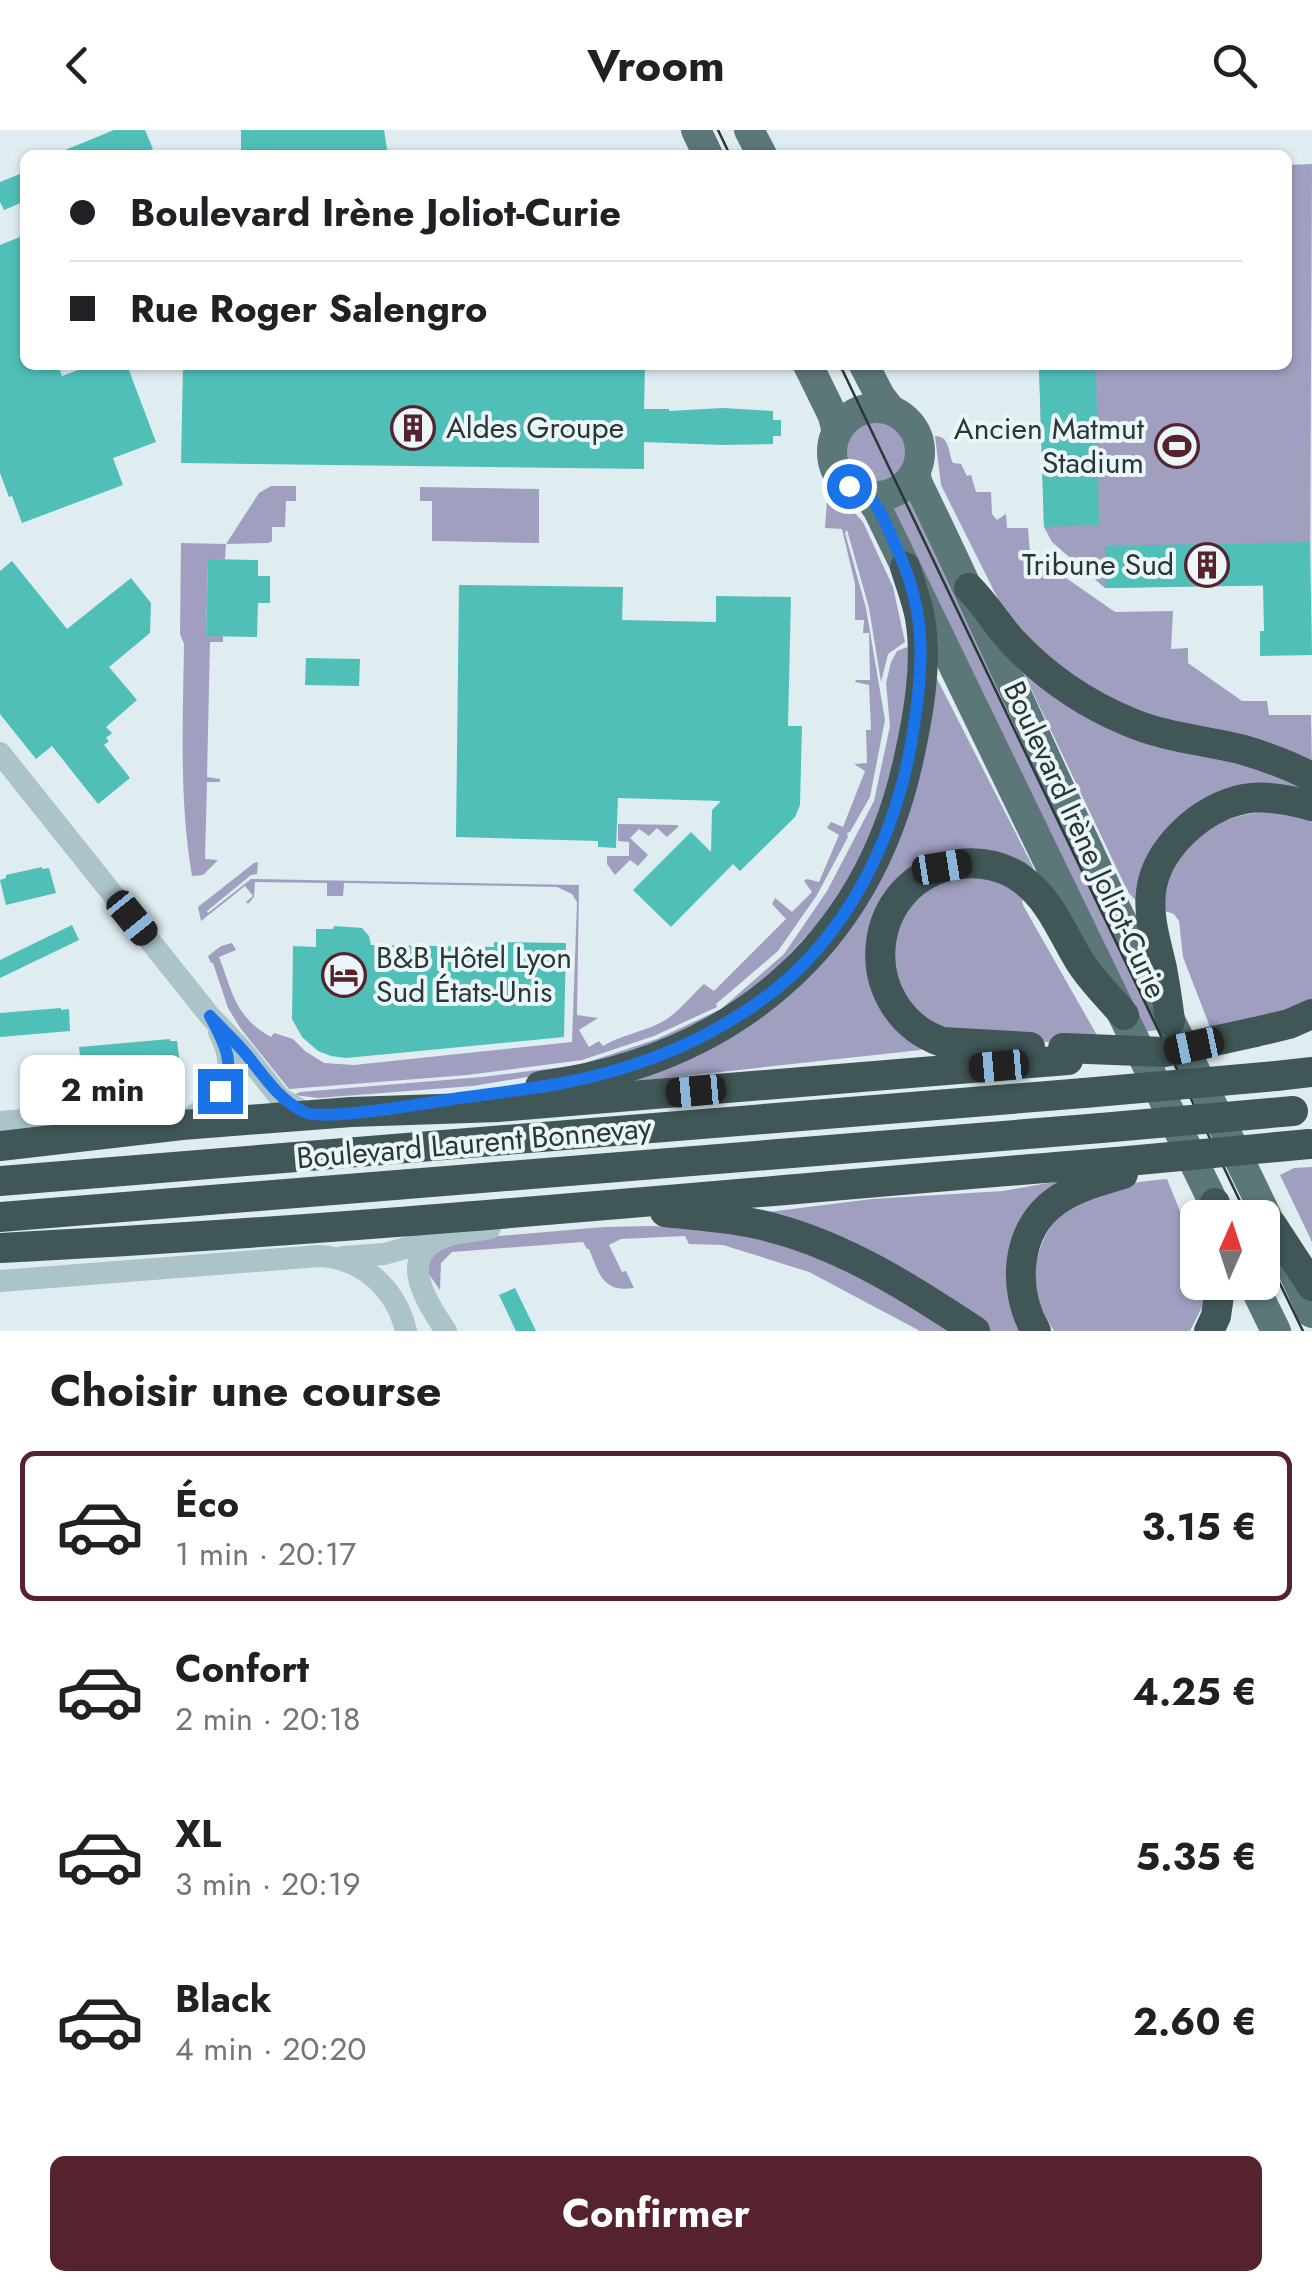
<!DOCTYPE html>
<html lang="fr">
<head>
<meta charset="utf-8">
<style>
  :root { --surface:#fff; --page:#f2f2f2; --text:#202124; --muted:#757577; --line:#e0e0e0; --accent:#56222e }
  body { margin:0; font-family:Jost,sans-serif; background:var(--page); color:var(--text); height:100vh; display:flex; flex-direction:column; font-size:38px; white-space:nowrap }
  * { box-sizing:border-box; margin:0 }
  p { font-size:32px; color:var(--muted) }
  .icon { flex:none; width:55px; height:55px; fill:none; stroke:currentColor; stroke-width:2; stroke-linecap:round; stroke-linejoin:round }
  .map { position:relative; height:1201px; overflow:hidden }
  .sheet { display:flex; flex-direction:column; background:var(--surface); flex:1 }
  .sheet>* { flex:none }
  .guide { position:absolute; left:20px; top:20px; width:1272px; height:220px; border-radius:15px; box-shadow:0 2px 8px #0004; display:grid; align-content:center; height:220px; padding:0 50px; background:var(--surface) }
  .needle { width:65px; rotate:3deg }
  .buttons { position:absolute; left:1180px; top:1070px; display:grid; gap:20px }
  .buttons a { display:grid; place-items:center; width:100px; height:100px; border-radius:15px; background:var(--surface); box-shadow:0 2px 8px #0004; font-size:50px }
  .end { position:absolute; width:45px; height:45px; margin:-22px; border:12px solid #1a73e8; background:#fff; box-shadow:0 0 0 5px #fff }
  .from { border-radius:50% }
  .bubble { position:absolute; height:70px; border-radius:15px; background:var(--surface); box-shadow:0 2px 8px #0004; font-size:32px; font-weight:700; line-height:70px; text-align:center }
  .car { position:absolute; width:30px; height:60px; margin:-30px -15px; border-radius:12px; box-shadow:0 0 8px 2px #0007; background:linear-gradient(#222 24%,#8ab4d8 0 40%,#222 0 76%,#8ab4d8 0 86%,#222 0) }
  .guide b { display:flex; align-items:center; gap:35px; height:95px; font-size:38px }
  .guide b+b { border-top:2px solid var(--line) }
  .guide i { width:25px; height:25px; background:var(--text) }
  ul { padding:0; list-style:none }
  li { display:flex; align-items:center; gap:30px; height:150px; margin:0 20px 15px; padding:0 30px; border:5px solid transparent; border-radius:15px }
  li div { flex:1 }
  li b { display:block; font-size:38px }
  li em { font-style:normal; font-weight:700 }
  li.active { border-color:var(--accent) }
  li>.icon { width:90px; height:90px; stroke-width:1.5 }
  h2 { padding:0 50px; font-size:45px; line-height:120px }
  .action { display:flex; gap:20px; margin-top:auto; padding:20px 50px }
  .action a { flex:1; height:115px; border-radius:15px; background:var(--accent); color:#fff; font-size:40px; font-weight:700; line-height:115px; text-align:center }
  header { display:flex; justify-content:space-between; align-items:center; height:130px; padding:0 50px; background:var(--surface); font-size:45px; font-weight:700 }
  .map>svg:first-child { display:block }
  .green { fill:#a09fc0 }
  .building { fill:#4fbfb8 }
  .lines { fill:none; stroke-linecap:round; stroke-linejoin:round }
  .minor { stroke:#abc4c9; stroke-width:22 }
  .major { stroke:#5c7778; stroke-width:30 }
  .highway { stroke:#415757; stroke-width:30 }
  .tram { stroke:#2a3737; stroke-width:2.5 }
  .highway-bridge { stroke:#415757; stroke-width:30 }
  .route { stroke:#1a73e8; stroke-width:12 }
  .labels { text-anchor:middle; stroke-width:8; stroke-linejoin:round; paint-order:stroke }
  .poi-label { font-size:30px; fill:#2a3737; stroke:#ebf6f9; text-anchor:start }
  .street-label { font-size:30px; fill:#2a3737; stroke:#ebf6f9 }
</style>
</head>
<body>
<header><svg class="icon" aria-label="back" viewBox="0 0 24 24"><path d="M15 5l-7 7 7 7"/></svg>Vroom<svg class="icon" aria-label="search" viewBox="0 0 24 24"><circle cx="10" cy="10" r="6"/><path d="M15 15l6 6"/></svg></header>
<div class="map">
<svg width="1312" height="1201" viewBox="0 0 1312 1201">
  <rect width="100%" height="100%" fill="#dfedf1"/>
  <!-- green -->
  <g class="green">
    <path d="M1312,34l-2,421 -205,3 -53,-46 -8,-15 -5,-162h249v-200z"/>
    <circle cx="876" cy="321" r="32"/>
    <path d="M935,306c15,0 13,16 18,27l8,1 6,12 4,-1 5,17h15l1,22 5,6 9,-6 1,14h21l2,25 85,59 58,-1 -2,38 17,-1v15l54,38h25l2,14h42l1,51 -183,-54 -110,-71 -78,-156z"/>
    <path d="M271,356h25v15h-10l-1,26h-13v14l-3,2 -43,1 -1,15 -17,1 -2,75 17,1v6h-13l-3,135 13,2v3h-13l-2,77 13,1 -15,15 -11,1c-13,-77 -9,-154 -8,-232l-4,-10 1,-91 45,1 33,-51z"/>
    <path d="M420,357l119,2v54l-107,-2v-40h-12z"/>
    <path d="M910,363l256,536 -24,3 -255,-529 9,-2z"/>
    <path d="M827,370l22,7 14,15 30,65 12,55 -17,12 -7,28 -12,-74 -22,-78 -2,3 21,75 19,112 -15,77 -20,35 -3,1 1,4 -31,58 -39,56 -62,53 1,3 -63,29 -72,24 -115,15 -178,14 -48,-60 -13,-21 -15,-45h-2l-3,-7 13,-10 11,-3 4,7 -17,7c14,36 16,60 52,80l3,-4 19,6 12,12 19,12 30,2 218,-23 5,-140 -5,-8 -15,-7 -213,-4 -1,13h-16v-13l-72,-1 -1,15 -6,7 -2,-2 7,-6 -8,-10 -44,35 -3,-14 56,-44 4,-1 -1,12 -6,1 -44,36 1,2 43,-34 328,6 -2,130 21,3 -19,12 10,17 10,-6 4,5c18,-11 40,-14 59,-24 16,-9 29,-26 42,-38l10,7 72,-72 -14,-15 3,-6 17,14 20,-20 -8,-11 3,-2 12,3 20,-47 -12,-7 4,-6 12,5 22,-56 -11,-7 13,-1 -1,-33h5l-2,-45 -14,-3 1,-2h14l-1,-47h-6l1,-13h-9v-36l-13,-55 -17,-1z"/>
    <path d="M910,516l4,12 -28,142 -42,96 -90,96 -81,47 -104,31 -96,16 -155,12 -24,-3 6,-3 182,-15 97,-12 78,-26 64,-30 63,-55 43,-63 47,-90 16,-75 -4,-43 5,-21 6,-11z"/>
    <path d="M1014,523l45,39 210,72 43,32 -76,-6 -99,112 -9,-10z"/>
    <path d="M930,535l103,202 -2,7 -38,-21 -120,69 48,128 -302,33 214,-143z"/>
    <path d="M1267,682l19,2 26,7v183l-102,23 -27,-70 -4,-36 -5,-7 -12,-4c3,-13 4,-28 9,-39 17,-40 56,-57 96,-59z"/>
    <path d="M618,694l59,1 2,1 -12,11 -10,-9 -8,8 -10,-7 -9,9 18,17 -10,11 -8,-6 -15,15 -8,-11v-8h22v-14l-11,-1z"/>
    <path d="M988,746l37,19 -3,7 2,5 74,130 -48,5 -46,-2 -55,-8 -37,-25 -11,-15 -9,-34 5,-31 21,-32 34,-18z"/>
    <path d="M1312,1037v75l-32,-67 14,-7z"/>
    <path d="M1167,1049l19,47 4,25 7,19 1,12 5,1 4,14 -17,34h-136c-8,-13 -16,-27 -18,-43 -5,-34 15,-76 48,-90 26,-12 55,-17 83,-19z"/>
    <path d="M1059,1051v3l-17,14 -18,133h-36l-228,-118 112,-14 131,-8z"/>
    <path d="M653,1096l32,1 60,7 90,29 117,68h-32l-111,-59 -86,-27 -34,-1 -4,-8 -64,3 -12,6 13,27 4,-1 8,17c-32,5 -35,-15 -45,-39h-2l-4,-7 -131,10 -11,11 -1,27 -12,-17 2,-13 5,-7 28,-14 141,-12z"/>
  </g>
  <!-- building -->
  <g class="building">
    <path d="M114,0h31l8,19 -14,6h-86z"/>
    <path d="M241,0h143l4,25h-147z"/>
    <path d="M20,44l5,14v13l-21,9 -4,-8v-20z"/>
    <path d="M25,105v130h33l4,11 30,-11h35l29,77 -43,16 10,27 -101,38 -10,-27 -3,1 -9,-24v-228z"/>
    <path d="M183,235h462l-1,44h25v2l54,-3 50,3v9h8v16h-8v8l-51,1 -78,-3v27l-463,-6z"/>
    <path d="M1039,235h57l3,160 -55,2z"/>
    <path d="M1310,412l2,113 -52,1v-25h4l-1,-46 -158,3v-42z"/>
    <path d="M208,429l50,1v16h12v27h-12l-1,34 -51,-1z"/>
    <path d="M12,431l55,68 64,-51 20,25 -1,30 -41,34 28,33 -31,27 6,6 -6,5 3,3 -5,4 26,33 -32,26 -46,-58 -16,13 -36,-45v-143z"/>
    <path d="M459,455l164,2 -1,33 94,2v-26l75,1 -3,129h14l-2,79 -5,12 -55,54 -7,-7 -62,63 -38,-37 58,-58 20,20 1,-42 9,-9 -103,-3 -2,50 -18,-1v-6l-142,-4z"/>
    <path d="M306,528l54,1 -1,27 -54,-1z"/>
    <path d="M42,737v2l7,-1 7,25 -50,12 -6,-25 6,-2v-3z"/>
    <path d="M72,795l7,15 -79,38v-18z"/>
    <path d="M334,796l28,2 7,8 2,9 123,2v-5l72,1 -2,94 -218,21 -15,-2 -13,-5 -16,-14 -10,-18 1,-73 23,1v-18h17z"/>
    <path d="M61,878v2l8,-1 1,22 -70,6v-24z"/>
    <path d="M170,909v2h7l3,23 -98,8 -3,-25z"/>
    <path d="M515,1158l21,43h-20l-17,-36z"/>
  </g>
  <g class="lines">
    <!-- minor -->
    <g class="minor">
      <path d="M0,623l210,263 33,35 37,47 29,17"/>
      <path d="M0,992l68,-6 64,5"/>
      <path d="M179,995h3c35,-28 62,-46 37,-93"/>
      <path d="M343,1127l41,-3 50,-14"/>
      <path d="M0,1151l319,-25c43,2 77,32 87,75"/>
      <path d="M446,1201c-22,-33 -52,-79 4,-96 13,-4 27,-4 40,-7"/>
    </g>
    <!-- major -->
    <g class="major">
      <path d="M696,0l12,25"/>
      <path d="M749,0l13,25"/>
      <path d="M808,235l25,51 4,16"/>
      <path d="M864,235l16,31 11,14"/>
      <circle cx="876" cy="322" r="44"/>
      <path d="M915,343l3,11c70,143 133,290 202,433 63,133 132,262 192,396"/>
      <path d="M867,364l11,16 343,708"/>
      <path d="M1252,1152l24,49"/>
    </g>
    <!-- highway -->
    <g class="highway">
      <path d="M969,458c18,18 28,37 44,54 32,34 71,61 114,79 36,16 75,19 113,28 25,7 49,16 72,28"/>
      <path d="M1170,891c-2,-18 -5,-36 -8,-53 -6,-26 -14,-50 -11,-76 5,-44 51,-85 93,-93 22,-4 47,1 68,7"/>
      <path d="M1255,902l34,-8 23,-10"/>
      <path d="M1030,917l-88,-5c-90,-33 -79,-163 16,-178 23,-3 47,2 65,16 28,21 39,53 57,82 12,19 29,35 44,53"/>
      <path d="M1276,946l36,-4"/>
      <path d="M540,956c189,-25 326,-137 368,-324 10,-45 20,-98 12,-144 -3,-17 -10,-35 -15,-51"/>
      <path d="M0,1016l182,-21 169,-13 147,-5 570,-47"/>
      <path d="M0,1051l1084,-88"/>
      <path d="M1215,1073l1,15"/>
      <path d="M665,1082c36,4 73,6 108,16 73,19 140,62 202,103"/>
      <path d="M0,1087l1101,-89"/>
      <path d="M1272,1095l40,61"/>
      <path d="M0,1118c373,-19 745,-56 1117,-86"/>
      <path d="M1036,1201c-24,-41 -21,-101 20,-130 19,-14 45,-20 67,-27"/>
      <path d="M1209,1201l7,-15 5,-34"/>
    </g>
    <!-- tram -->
    <g class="tram">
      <path d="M718,0l12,25"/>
      <path d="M840,235l408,853"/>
      <path d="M1262,1117l41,84"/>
    </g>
    <!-- highway-bridge -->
    <g class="highway-bridge">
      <path d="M1063,918l101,4 91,-20"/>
      <path d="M1084,963l192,-17"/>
      <path d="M1101,998l192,-17"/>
      <path d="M1117,1032l192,-18"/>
    </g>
  </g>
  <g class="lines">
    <!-- route -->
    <path class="route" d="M220,961c18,-27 3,-50 -10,-75 12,13 25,25 36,38 18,22 32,45 58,58 20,10 122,-9 149,-13 35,-5 70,-9 105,-15 70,-13 137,-38 195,-78 94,-63 145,-171 161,-280 10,-66 12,-115 -17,-177 -8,-16 -15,-41 -29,-53 -5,-4 -13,-6 -19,-10"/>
  </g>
  <!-- icons -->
  <defs>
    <g id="building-ring" transform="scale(2.25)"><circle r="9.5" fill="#ebf6f9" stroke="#56222e" stroke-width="1.5"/><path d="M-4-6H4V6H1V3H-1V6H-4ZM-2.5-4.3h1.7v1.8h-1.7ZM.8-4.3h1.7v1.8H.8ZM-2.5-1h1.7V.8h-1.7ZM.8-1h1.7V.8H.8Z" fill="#56222e"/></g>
    <g id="stadium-ring" transform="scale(2.25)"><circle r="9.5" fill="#ebf6f9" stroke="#56222e" stroke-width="1.5"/><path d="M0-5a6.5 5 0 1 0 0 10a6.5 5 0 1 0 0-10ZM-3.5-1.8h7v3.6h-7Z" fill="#56222e"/></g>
    <g id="hotel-ring" transform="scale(2.25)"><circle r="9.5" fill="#ebf6f9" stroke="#56222e" stroke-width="1.5"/><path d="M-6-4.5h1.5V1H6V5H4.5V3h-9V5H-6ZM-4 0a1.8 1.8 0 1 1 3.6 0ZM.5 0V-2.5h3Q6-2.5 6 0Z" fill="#56222e"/></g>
  </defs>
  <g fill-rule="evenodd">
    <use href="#building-ring" x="413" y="298"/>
    <use href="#stadium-ring" x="1177" y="316"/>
    <use href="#building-ring" x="1207" y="435"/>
    <use href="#hotel-ring" x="344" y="845"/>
  </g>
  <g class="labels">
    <!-- poi labels -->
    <g class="poi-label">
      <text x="446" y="308">Aldes Groupe</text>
      <text x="1144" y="309" text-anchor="end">Ancien Matmut<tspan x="1144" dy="34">Stadium</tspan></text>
      <text x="1174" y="445" text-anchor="end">Tribune Sud</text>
      <text x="376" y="838">B&amp;B Hôtel Lyon<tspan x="376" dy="34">Sud États-Unis</tspan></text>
    </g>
    <!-- street labels -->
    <g class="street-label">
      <text transform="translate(1085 710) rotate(65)" y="10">Boulevard Irène Joliot-Curie</text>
      <text transform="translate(474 1013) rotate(-5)" y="10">Boulevard Laurent Bonnevay</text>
    </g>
  </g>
</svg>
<div class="buttons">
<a><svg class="needle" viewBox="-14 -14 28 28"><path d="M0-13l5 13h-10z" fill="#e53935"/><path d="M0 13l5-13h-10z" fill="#757577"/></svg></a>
</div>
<i class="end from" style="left:849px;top:356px"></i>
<i class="end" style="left:220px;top:961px"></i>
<div class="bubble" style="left:20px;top:925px;width:165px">2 min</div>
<i class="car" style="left:942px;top:737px;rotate:81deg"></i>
<i class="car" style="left:132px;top:788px;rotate:141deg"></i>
<i class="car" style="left:1194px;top:916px;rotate:258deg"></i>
<i class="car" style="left:999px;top:936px;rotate:265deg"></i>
<i class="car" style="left:696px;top:961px;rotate:265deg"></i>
<div class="guide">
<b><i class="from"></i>Boulevard Irène Joliot-Curie</b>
<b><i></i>Rue Roger Salengro</b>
</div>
</div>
<section class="sheet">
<h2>Choisir une course</h2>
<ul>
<li class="active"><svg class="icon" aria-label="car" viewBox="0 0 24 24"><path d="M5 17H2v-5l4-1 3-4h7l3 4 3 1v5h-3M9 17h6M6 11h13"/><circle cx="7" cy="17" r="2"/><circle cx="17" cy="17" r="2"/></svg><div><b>Éco</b><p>1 min · 20:17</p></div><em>3.15 €</em></li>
<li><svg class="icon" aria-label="car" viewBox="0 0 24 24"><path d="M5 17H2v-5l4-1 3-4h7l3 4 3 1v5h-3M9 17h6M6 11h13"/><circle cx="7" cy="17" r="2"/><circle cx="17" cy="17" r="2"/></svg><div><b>Confort</b><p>2 min · 20:18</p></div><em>4.25 €</em></li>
<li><svg class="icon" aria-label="car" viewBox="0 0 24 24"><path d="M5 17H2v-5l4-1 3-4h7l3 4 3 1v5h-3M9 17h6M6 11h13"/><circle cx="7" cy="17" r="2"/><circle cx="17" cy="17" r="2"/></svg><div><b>XL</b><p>3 min · 20:19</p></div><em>5.35 €</em></li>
<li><svg class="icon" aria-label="car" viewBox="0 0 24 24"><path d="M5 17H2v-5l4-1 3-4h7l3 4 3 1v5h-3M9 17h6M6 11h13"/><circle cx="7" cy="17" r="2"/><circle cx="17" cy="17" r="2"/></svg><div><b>Black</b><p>4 min · 20:20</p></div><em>2.60 €</em></li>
</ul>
<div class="action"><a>Confirmer</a></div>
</section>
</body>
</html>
